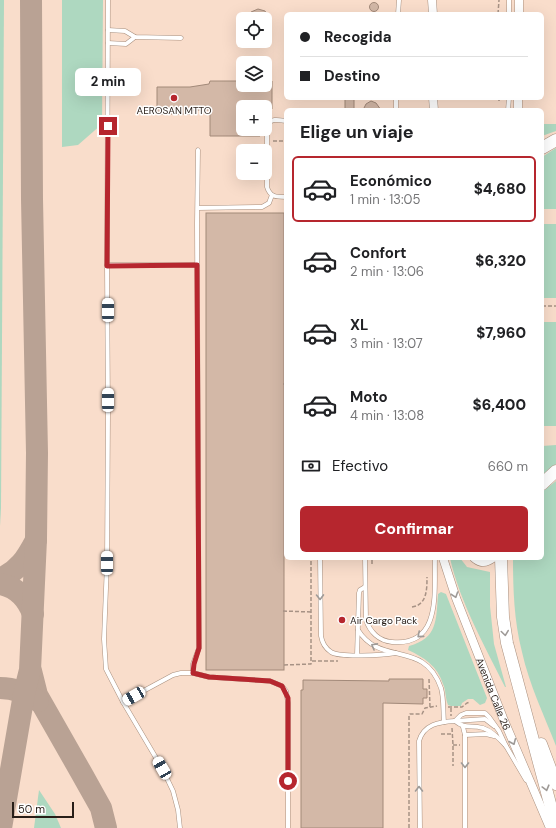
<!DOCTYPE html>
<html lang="es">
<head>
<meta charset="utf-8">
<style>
  :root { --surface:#fff; --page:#f6f6f6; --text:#202124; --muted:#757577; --line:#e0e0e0; --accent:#b6262e }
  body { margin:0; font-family:"DM Sans",sans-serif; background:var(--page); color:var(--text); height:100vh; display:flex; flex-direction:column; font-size:15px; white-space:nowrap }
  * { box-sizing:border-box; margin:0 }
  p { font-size:13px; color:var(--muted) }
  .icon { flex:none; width:22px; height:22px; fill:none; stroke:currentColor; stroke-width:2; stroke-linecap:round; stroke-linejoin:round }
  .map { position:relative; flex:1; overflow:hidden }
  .drawer { position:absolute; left:284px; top:108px; width:260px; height:452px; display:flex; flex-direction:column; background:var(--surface); border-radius:6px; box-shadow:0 4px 16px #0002 }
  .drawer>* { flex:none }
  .hud { position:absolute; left:284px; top:12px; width:260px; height:88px; border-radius:6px; box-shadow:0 4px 16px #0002; display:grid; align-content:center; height:88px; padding:0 16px; background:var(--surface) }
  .controls { position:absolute; left:236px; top:12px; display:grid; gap:8px }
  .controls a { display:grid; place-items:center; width:36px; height:36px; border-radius:6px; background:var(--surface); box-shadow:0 4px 16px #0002; font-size:20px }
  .scale { position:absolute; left:12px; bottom:10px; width:62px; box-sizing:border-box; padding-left:4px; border:2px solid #281e18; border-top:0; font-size:11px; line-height:14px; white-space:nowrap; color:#281e18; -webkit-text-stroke:3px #fff; paint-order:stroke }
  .end { position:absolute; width:18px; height:18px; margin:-9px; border:5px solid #b6262e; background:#fff; box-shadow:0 0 0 2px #fff }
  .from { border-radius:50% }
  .bubble { position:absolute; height:28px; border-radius:6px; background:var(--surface); box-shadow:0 4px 16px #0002; font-size:13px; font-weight:800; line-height:28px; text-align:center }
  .car { position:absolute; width:12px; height:24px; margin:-12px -6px; border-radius:5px; box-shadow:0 0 3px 1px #0007; background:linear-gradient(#fff 24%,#345 0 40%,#fff 0 76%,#345 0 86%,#fff 0) }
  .hud b { display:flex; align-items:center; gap:14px; height:38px; font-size:15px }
  .hud b+b { border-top:1px solid var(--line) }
  .hud i { width:10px; height:10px; background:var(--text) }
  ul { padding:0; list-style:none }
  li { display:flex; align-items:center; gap:12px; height:66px; margin:0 8px 6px; padding:0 8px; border:2px solid transparent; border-radius:6px }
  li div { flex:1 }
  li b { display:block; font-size:15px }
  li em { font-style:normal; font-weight:800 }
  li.on { border-color:var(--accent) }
  li>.icon { width:36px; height:36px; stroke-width:1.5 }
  h2 { padding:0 16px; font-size:18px; line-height:48px }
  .pay { display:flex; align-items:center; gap:10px; height:44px; padding:0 16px; font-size:15px }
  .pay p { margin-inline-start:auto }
  .cta { display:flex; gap:8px; margin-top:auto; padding:8px 16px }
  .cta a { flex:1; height:46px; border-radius:6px; background:var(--accent); color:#fff; font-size:16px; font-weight:800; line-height:46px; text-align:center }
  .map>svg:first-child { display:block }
  .green { fill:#aed8c0 }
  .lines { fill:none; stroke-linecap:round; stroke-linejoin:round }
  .taxiway { stroke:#b9a294; stroke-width:22 }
  .building { fill:#d3b8a7; stroke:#a28979 }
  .service-casing { stroke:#a9907f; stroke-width:5 }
  .minor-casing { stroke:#a9907f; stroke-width:9 }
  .primary-casing { stroke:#a9907f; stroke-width:13 }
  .path { stroke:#a79285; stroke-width:1.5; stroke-dasharray:4 2; stroke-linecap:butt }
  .service { stroke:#fff; stroke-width:4 }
  .minor { stroke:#fff; stroke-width:8 }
  .primary { stroke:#fff; stroke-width:12 }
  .oneway { stroke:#9e9a97 }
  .route { stroke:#b6262e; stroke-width:5 }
  .poi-dot { fill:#b6262e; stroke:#fff; stroke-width:1.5 }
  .labels { text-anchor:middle; stroke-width:3; stroke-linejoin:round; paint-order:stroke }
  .poi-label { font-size:10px; fill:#281e18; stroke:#fff }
  .street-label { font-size:10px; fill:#281e18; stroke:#fff }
</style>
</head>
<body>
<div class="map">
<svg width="556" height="828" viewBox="0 0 556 828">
  <rect width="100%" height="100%" fill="#f9ddcb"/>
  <!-- green -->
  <g class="green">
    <path d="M0,0h4l-3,508 -1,18z"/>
    <path d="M62,0h41l-1,124 -24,21 -16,2z"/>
    <path d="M542,124h14v7l-14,5z"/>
    <path d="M556,148v61h-14v-52z"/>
    <rect x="542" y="224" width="14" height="74"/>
    <rect x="543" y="322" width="13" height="104"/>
    <path d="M556,445v19l-14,12v-30z"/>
    <path d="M556,481v265c-12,-31 -27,-62 -34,-94 -8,-31 -9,-63 -9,-94h29v-66z"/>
    <path d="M450,558h10l7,9 23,5v34l4,38 12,43h-1c-20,-41 -45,-84 -55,-129z"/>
    <path d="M441,592l5,2 41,104 -2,5 -5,2 -7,-6h-5l-6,4 -1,3h-10l-3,-1c-3,-7 -2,-15 -5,-21 -5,-17 -19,-27 -35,-34l1,-4c29,-8 27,-26 29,-52z"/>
    <path d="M39,790l16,24 6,14h-27z"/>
  </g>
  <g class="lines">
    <!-- taxiway -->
    <g class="taxiway">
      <path d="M0,579c19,-9 26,-20 36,-39"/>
      <path d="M0,584c17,3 27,14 33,30"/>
      <path d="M31,671l6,24 45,79 19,34 5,20"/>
      <path d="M0,688c15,0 25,5 38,13"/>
      <path d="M1,828l23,-134 6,-24 6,-131 1,-86 -5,-254 -1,-199"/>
    </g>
  </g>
  <!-- building -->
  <g class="building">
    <circle cx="374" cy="7" r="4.5"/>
    <path d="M258,9l7,2 5,8h-25l6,-7z"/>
    <path d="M210,81h33v4h22v-4h7v28h-7v-2h-22v22h17v7h-50v-26h-20v4h-33v-27h33l19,-3z"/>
    <rect x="345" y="98" width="9" height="11"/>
    <path d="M371,101l5,2 5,7h-18l3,-6z"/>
    <rect x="206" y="213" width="78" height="457"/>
    <path d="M389,679h34v10h4v9h-4v6l-40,-1v125h-82v-138h2v-10l86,1z"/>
  </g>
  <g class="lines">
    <!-- service casing -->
    <g class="service-casing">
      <g id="service">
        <path d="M108,0l-1,265 1,149 -1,149 -3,76 2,30 17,33 39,66 11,23 5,19 2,18"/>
        <path d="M398,14l1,-14"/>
        <path d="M509,14v-14"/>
        <path d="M108,30l17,1 10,6 46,1"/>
        <path d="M108,43l18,1 9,-7"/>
        <path d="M396,110v-12"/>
        <path d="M508,110l1,-12"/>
        <path d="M286,121c-7,-1 -15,-3 -19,4v62c3,10 9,10 19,10"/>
        <path d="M198,208l64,-1 7,-4 3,-8"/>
        <path d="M107,265h90"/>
        <path d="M320,558l1,78c1,6 4,12 10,16 10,6 52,3 65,1"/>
        <path d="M365,558l1,62c4,12 13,21 26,22 50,5 42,-51 43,-84"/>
        <path d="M358,630c23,37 66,9 83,58 3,10 2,23 3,34"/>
        <path d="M357,655l2,-62 1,-3 5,-3"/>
        <path d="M193,673v-9l6,-16 -2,-425 1,-73"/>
        <path d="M123,702l50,-27 8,-2h12l16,4 61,4 12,5 4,5 2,12v125"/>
        <path d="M455,721l6,-6 5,-2h19l4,4 10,14 7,15 20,34"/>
        <path d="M455,721l30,-2 9,7"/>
        <path d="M463,727l2,8v93"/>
        <path d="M465,735l21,-1 8,2"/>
        <path d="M420,828l-1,-87c5,-17 20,-19 36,-20 11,9 16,3 28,7 9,3 16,10 23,18"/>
      </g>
    </g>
    <!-- minor casing -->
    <g class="minor-casing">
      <g id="minor">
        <path d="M432,0l1,14"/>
        <path d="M519,14v-14"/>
        <path d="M433,98l1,12"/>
        <path d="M518,110v-12"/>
        <path id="s1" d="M443,558l13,40 47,120 47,110"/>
        <path d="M474,558c7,6 12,5 19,0"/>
      </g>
    </g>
    <!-- primary casing -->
    <g class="primary-casing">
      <g id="primary">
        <path d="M542,148l14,-8"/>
        <path d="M542,484l14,-13"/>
        <path d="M501,558l2,59 4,26 49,183"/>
        <path d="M541,744l15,40"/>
      </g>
    </g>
    <!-- path -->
    <g class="path">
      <path d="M498,14l1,-14"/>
      <path d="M499,101v-3"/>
      <path d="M273,141h13"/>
      <path d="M284,233h2"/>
      <path d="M542,306h14"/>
      <path d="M284,309h2"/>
      <path d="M283,384h3"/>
      <path d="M284,460h2"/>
      <path d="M284,536h2"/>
      <path d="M372,564v-6"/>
      <path d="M412,607c15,-2 15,-18 15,-30"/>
      <path d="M283,611l28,1"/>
      <path d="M312,661h26"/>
      <path d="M284,665l27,-1v-106"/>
      <path d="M429,679l1,28"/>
      <path d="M448,707h14l5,-4 3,-1"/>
      <path d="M451,708v8"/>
      <path d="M452,728l1,17v21"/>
      <path d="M441,734h10"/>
      <path d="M453,745h7"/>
      <path d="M409,828v-113l1,-1h12l3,-6 12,-2"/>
    </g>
    <!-- service -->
    <use href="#service" class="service"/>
    <!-- minor -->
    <use href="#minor" class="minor"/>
    <!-- primary -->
    <use href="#primary" class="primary"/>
  </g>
  <!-- one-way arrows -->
  <defs><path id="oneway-chevron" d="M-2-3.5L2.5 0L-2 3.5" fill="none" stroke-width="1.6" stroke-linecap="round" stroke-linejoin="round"/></defs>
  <g class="oneway">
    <use href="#oneway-chevron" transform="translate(455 595) rotate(71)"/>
    <use href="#oneway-chevron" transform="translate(320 597) rotate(89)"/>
    <use href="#oneway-chevron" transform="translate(505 633) rotate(82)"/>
    <use href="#oneway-chevron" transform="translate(420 635) rotate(139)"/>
    <use href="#oneway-chevron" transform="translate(374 646) rotate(-151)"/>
    <use href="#oneway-chevron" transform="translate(513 742) rotate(67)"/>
    <use href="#oneway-chevron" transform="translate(465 765) rotate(90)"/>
    <use href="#oneway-chevron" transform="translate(546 788) rotate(75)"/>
    <use href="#oneway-chevron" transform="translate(419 789) rotate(-90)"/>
  </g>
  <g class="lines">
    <!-- route -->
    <path class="route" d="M108,126l-1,140 90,-1 2,383 -5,16 -1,9 16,4 61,4 12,5 6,12v83"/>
  </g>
  <!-- markers -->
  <g class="poi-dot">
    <circle cx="174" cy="98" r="4"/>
    <circle cx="342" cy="620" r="4"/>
  </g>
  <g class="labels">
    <!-- poi labels -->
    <g class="poi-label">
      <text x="174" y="114">AEROSAN MTTO</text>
      <text x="350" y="624" text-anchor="start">Air Cargo Pack</text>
    </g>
    <!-- street labels -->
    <g class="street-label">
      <text dy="4" stroke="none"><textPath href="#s1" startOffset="145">Avenida Calle 26</textPath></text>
    </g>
  </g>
</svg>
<div class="controls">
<a><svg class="icon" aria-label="locate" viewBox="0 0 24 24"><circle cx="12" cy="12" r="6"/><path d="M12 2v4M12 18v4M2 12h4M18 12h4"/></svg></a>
<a><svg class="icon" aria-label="layers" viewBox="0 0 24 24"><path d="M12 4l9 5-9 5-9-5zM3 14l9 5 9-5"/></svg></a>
<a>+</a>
<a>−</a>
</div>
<div class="scale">50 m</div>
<i class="end from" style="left:288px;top:781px"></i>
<i class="end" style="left:108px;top:126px"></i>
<div class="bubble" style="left:75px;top:68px;width:66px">2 min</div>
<i class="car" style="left:108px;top:310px;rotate:0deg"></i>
<i class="car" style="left:108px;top:400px;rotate:0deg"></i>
<i class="car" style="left:107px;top:563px;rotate:0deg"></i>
<i class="car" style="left:134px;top:696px;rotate:240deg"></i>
<i class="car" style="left:162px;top:768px;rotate:330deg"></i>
<div class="hud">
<b><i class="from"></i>Recogida</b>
<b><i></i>Destino</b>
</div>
<section class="drawer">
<h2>Elige un viaje</h2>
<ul>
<li class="on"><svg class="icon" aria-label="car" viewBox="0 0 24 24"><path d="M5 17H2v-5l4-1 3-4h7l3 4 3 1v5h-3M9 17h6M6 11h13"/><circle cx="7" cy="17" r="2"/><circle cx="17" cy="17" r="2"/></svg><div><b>Económico</b><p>1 min · 13:05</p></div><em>$4,680</em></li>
<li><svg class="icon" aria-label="car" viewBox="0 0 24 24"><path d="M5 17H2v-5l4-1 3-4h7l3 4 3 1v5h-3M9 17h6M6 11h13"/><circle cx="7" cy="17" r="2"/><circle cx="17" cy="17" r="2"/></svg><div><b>Confort</b><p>2 min · 13:06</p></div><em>$6,320</em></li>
<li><svg class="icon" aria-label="car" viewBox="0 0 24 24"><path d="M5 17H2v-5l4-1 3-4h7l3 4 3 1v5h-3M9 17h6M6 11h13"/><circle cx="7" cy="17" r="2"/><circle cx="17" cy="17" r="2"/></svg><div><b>XL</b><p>3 min · 13:07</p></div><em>$7,960</em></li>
<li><svg class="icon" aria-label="car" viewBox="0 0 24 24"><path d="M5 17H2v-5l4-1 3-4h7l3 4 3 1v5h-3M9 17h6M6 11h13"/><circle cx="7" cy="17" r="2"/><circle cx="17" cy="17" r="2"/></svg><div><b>Moto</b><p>4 min · 13:08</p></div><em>$6,400</em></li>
</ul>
<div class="pay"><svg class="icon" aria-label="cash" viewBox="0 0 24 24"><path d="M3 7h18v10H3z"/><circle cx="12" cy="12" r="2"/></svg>Efectivo<p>660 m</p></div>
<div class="cta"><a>Confirmar</a></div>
</section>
</div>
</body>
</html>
